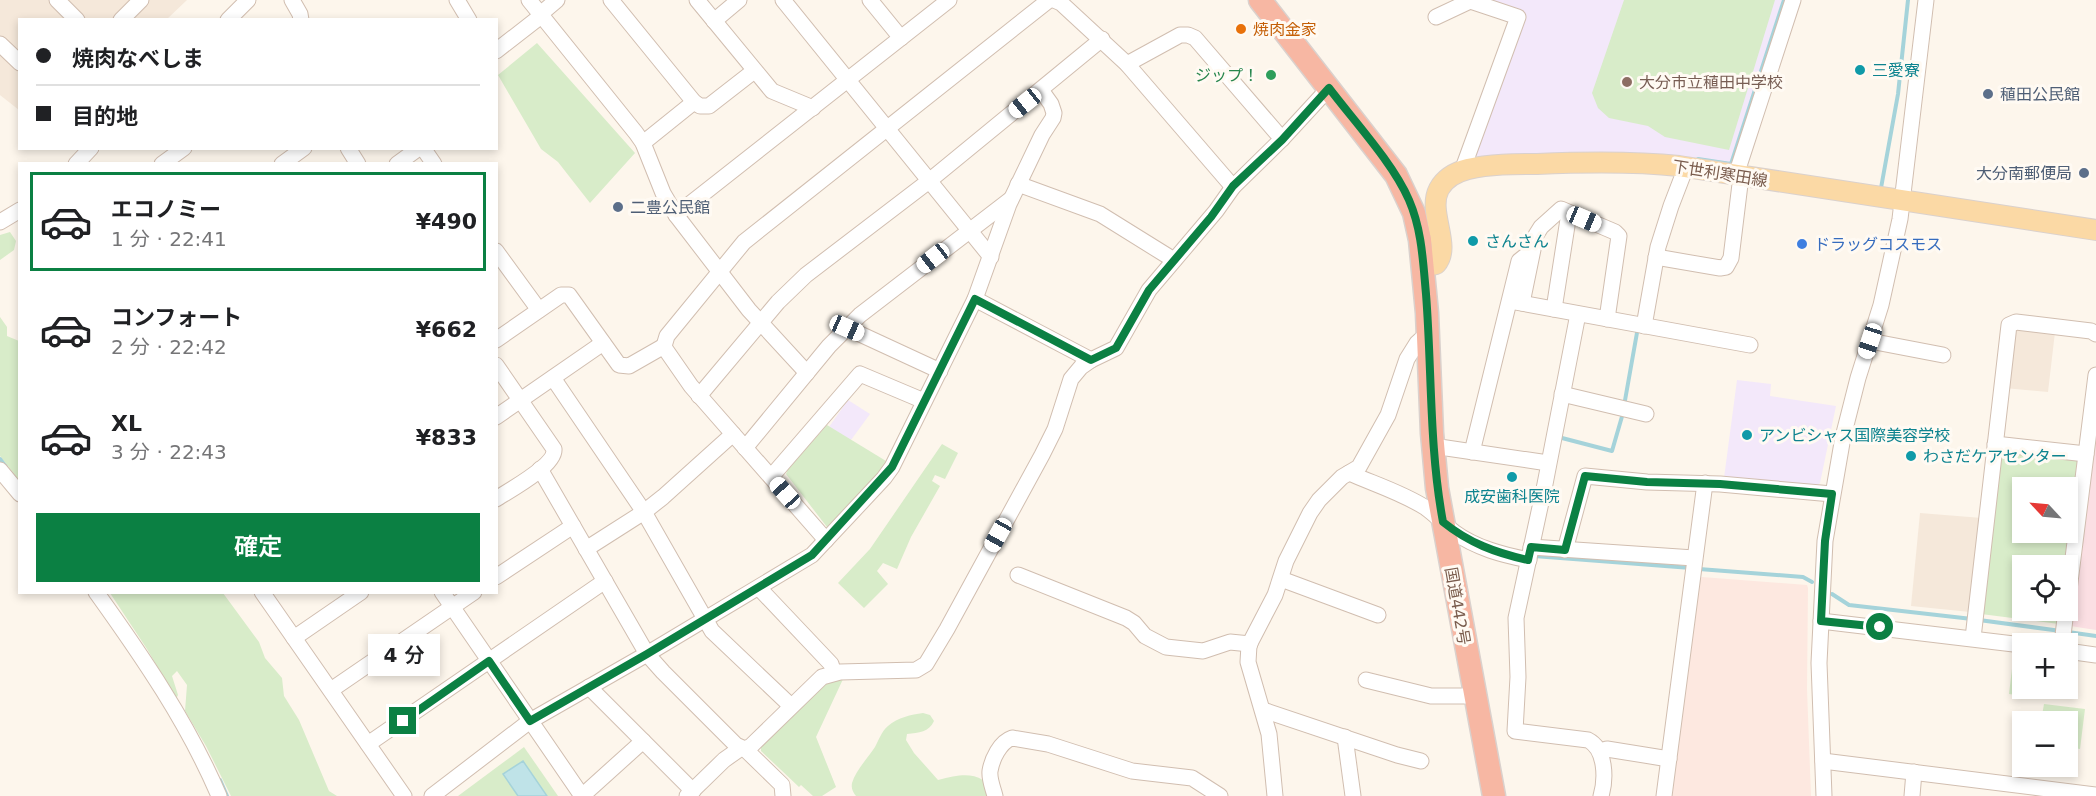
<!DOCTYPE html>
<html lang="ja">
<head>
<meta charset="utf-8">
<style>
  :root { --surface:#fff; --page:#f2f2f2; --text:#202124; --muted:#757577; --line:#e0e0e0; --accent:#0b8043 }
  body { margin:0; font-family:"DejaVu Sans","Noto Sans JP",sans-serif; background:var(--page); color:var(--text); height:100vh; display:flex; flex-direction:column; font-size:22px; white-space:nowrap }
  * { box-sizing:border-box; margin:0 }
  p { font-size:20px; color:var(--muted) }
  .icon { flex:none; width:33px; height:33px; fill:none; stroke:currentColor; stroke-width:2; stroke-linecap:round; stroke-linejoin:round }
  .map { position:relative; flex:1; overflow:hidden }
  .panel { position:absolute; left:18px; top:162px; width:480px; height:432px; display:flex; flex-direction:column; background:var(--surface); border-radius:0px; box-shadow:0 3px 9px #0003 }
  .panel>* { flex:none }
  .banner { position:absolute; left:18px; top:18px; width:480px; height:132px; border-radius:0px; box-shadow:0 3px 9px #0003; display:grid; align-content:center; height:132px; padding:0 18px; background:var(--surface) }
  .needle { width:39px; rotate:296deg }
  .buttons { position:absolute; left:2012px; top:477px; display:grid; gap:12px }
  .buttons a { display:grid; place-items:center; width:66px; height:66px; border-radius:0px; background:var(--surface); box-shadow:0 3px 9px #0003; font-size:30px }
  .end { position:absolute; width:27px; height:27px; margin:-14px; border:8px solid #0b8043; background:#fff; box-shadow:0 0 0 3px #fff }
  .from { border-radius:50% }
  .bubble { position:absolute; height:42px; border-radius:0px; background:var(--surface); box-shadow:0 3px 9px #0003; font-size:20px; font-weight:600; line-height:42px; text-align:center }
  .car { position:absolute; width:18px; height:36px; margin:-18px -9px; border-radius:8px; box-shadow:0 0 4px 2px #0007; background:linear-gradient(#fff 24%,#345 0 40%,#fff 0 76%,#345 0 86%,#fff 0) }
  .banner b { display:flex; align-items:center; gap:21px; height:57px; font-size:22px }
  .banner b+b { border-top:2px solid var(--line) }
  .banner i { width:15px; height:15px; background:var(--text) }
  ul { padding:10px 0 0; list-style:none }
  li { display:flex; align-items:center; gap:18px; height:99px; margin:0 12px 9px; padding:0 6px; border:3px solid transparent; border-radius:0px }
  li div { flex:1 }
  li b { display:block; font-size:22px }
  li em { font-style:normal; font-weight:600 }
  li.current { border-color:var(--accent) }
  li>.icon { width:54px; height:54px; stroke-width:1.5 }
  .primary-button { display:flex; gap:12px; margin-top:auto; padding:12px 18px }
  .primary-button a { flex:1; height:69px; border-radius:0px; background:var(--accent); color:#fff; font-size:24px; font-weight:600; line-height:69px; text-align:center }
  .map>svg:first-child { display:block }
  .residential { fill:#f5e8da }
  .commercial { fill:#fde8e0 }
  .education { fill:#f3e8fa }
  .medical { fill:#fbdfe3 }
  .green { fill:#d8ecc9; fill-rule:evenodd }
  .water { fill:#bfe3e8; stroke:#a5d3da; stroke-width:1.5 }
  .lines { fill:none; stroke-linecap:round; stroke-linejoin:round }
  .stream { stroke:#a5d3da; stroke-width:4 }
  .minor-casing { stroke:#d1beb0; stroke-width:17 }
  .major-casing { stroke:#dad1cd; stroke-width:22 }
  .highway-casing { stroke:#dad1cd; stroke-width:25 }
  .minor { stroke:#fff; stroke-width:15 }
  .major { stroke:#fbd9a5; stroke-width:20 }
  .highway { stroke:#f7b7a3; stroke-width:22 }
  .route { stroke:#0b8043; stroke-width:8 }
  .food-dot { fill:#e8710a; stroke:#fffaf3; stroke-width:2 }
  .culture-dot { fill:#0f9aa8; stroke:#fffaf3; stroke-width:2 }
  .leisure-dot { fill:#2e9e5b; stroke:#fffaf3; stroke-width:2 }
  .education-dot { fill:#8d6e63; stroke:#fffaf3; stroke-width:2 }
  .service-dot { fill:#5c6f8a; stroke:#fffaf3; stroke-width:2 }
  .shop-dot { fill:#3f7fe0; stroke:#fffaf3; stroke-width:2 }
  .labels { text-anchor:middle; stroke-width:6; stroke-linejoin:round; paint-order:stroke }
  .food-label { font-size:16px; fill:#c56008; stroke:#fffaf3; text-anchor:start }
  .culture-label { font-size:16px; fill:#0d838f; stroke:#fffaf3; text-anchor:start }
  .leisure-label { font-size:16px; fill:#27864d; stroke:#fffaf3; text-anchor:end }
  .education-label { font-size:16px; fill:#785e54; stroke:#fffaf3; text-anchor:start }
  .service-label { font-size:16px; fill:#4e5e75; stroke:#fffaf3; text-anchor:start }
  .street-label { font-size:16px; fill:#7a5c4d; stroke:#fffaf3 }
  .shop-label { font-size:16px; fill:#366cbe; stroke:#fffaf3; text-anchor:start }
</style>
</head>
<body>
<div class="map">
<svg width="2096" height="796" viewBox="0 0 2096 796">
  <rect width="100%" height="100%" fill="#fdf6ec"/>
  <!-- residential -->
  <g class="residential">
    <path d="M0,0h187l-20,19 -147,1 -1,90 -19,-15z"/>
    <path d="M2017,327l38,5 -7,60 -44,-4 6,-55z"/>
    <path d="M1920,513l62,5 -12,94 -59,-6z"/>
  </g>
  <!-- commercial -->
  <path class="commercial" d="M1702,577l105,8 1,3 -1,101 4,107h-141l29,-218z"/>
  <!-- education -->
  <g class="education">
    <path d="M1492,0h290l-51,165 -260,-9 53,-144z"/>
    <path d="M1737,380l34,4 -1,12 66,10 -16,77 -4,3 -92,-8z"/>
    <path d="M848,400l22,14 -19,26 -22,-13z"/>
  </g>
  <!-- medical -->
  <path class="medical" d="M2093,440h3v190l-26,-4z"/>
  <!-- green -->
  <g class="green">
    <path d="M1624,0h151l-46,150 -64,-13 -17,-11 -39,-8 -11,-10 -6,-15z"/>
    <path d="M537,43l98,110 -45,50 -32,-41 -17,-13 -43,-74z"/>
    <path d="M10,232l6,9 -2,9 -14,10v-25z"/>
    <path d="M0,317l7,10v9l12,5v139l-19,-24z"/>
    <path d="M827,425l59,36 -4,11 -50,54 -5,1 -41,-53 2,-5z"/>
    <path d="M942,444l16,9 -13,26 -10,-4 -3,6 8,5 -29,51 -14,32 -14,-6 -6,8 11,13 -24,24 -26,-25 32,-34z"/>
    <path d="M2008,448l66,8 5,8 -13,101 -44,1v44l39,1 -2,13 -78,-10 19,-160zM2022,488h45v44h-45z"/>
    <path d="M110,593h113l36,49 6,16 17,20 2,18 15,24 30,71 8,5h-106l-25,-50 -21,-35 2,-26 -10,-14 -5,5 6,19 -2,4 -29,-50z"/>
    <path d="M2014,652l8,1v35l3,1 -1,7 -15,-2z"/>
    <path d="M844,677l-28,60 20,50 -14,9h-9l-12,-11 -2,2 -38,-36v-5l65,-66z"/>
    <path d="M2044,704l41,5 -5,40 -13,-2v-25l-26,-1z"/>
    <path d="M923,713l7,2 4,6c-5,11 -15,12 -27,13l-1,6 8,13 24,27c30,-8 42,-8 63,16h-145c-3,-4 -5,-7 -4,-13 4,-13 16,-25 23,-36 4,-7 6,-15 13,-21 10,-9 23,-11 35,-13z"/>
    <path d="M524,747l34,49h-100z"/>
  </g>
  <!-- water -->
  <path class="water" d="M523,761l24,35h-29l-15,-22z"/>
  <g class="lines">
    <!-- stream -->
    <g class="stream">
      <path d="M1698,159l33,5 53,-164"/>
      <path d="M1881,188l17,-94 10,-94"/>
      <path d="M1624,406l14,-79"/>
      <path d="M1562,438l50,13 11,-38"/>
      <path d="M0,459l6,8"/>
      <path d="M1534,556l157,12"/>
      <path d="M1699,569l104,8 9,5"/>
      <path d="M1832,594l17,11 123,14"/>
      <path d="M1979,620l82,11"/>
      <path d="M2068,632l28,4"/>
      <path d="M220,780l7,16"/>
    </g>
    <!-- minor casing -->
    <g class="minor-casing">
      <g id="minor">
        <path d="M57,0l20,20"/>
        <path d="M292,0l8,14 1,6"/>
        <path d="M457,0l12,20"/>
        <path d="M529,0l107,133 7,10 20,50 13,22 73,95 58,63"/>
        <path d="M611,0l83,102 6,4h9l45,-35"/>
        <path d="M697,0l75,91 41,17"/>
        <path d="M783,0l208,257"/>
        <path d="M870,0l31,38"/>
        <path d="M1054,0l7,3 66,61 106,123"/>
        <path d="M1436,17l34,-16 48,16 -56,154"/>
        <path d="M121,20l20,-20"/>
        <path d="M228,20l20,-20"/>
        <path d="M714,21l25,-21"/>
        <path d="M0,44l20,19"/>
        <path d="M496,51l45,-35 3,-5 13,-11"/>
        <path d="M1127,64l53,-29h8l7,3 87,101"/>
        <path d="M643,143l51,-41"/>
        <path d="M348,148l10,16"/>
        <path d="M423,148l11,16"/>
        <path d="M76,164l15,-16"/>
        <path d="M162,164l22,-16"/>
        <path d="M282,164l22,-16"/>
        <path d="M397,164l22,-16"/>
        <path d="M1736,175l57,-175"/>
        <path d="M1018,184l82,30 74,46"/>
        <path d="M676,215l273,-215"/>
        <path d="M0,222l20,-12"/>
        <path d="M496,251l43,59"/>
        <path d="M1656,257l64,11 6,-1 5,-9 10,-82"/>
        <path d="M975,299l116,61 25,-12 33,-58 67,-79 17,-24 49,-48 47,-51"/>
        <path d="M1510,301l240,44"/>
        <path d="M1522,303l14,-68 5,-8 20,-18 54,23 4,4 -12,83"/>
        <path d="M1554,309l15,-96"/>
        <path d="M1578,314l-33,170 -29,134 2,59 -3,54 73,9c18,9 18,39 13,56"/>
        <path d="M1644,326l14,-79 13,-41 15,-39"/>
        <path d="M847,328l93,43"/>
        <path d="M496,340l65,-45h8l50,70 10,1 35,-20"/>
        <path d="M1870,341l73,14"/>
        <path d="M496,365l58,84c2,16 -44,41 -58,50"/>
        <path d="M553,378l91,134 68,119 79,75"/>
        <path d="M1562,394l84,20"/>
        <path d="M699,396l79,-94 28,-27 123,-94 173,-142"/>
        <path d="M496,417l107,-74"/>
        <path d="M1995,444l91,10"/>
        <path d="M1433,446l115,17"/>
        <path d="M745,448l84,-102 31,-31 151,-116"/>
        <path d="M1472,452l47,-191 5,-4 7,-1"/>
        <path d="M540,469l107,185 16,18 73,73 9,4 6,-3 71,-69 18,-5 76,-2 10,-6 21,-35 95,-174 13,-26 16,-50 10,-12 10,-7"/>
        <path d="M0,470l20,24"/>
        <path d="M1349,473c25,11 54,20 77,35 10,7 19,17 28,24 22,16 49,23 75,28"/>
        <path d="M771,477l89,-103 64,27"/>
        <path d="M826,540l-135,-154 -25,-36 -2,-4 3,-10 77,-94 305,-242"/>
        <path d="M1531,547l163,11"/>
        <path d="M586,549l58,-37 19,-15 70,-63"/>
        <path d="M1565,550l20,-74 62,6 73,2 112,10"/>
        <path d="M1018,575l108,43 8,5 11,13 21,11 37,4 27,-9 20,2"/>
        <path d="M496,577l77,-51"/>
        <path d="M1281,579l97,36"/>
        <path d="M759,588l72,76 3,9"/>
        <path d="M96,592c46,64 92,131 123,204"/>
        <path d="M262,592l142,204"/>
        <path d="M442,592l140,204"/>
        <path d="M2067,606l29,-231"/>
        <path d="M1821,621l201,24"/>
        <path d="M294,638l67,-46"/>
        <path d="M1973,638l36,-313 7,-3 75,9 5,3"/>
        <path d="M2062,644l4,-34"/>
        <path d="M2067,651l29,4"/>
        <path d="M1366,680l65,16h44"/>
        <path d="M589,687l104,104"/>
        <path d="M331,690l143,-98"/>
        <path d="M1263,710l134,45 24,6"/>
        <path d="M1345,737l8,59"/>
        <path d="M368,744l237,-163"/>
        <path d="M745,749l37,36 1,11"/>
        <path d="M1600,751l7,-2 62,10"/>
        <path d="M1823,761l273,34"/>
        <path d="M432,796l98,-75 117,-67 165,-99 72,-77 8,-11 83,-168 34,-95 33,-69 11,-17 1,-5 -3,-9 -10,-14"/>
        <path d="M582,796l61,-55"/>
        <path d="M687,796l37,-36 17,-12"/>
        <path d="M995,796c-2,-8 -6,-17 -5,-25 2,-12 10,-29 22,-33l36,6 84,27 60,7 28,18"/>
        <path d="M1275,796l-6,-62 -21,-72 1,-17 26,-50 11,-34 24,-48 9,-13 23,-23 17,-10 29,-52 19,-56 10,-16 12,-11"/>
        <path d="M1664,796l41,-313"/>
        <path d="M1824,796l-5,-133 6,-122 18,-104 15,-59 23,-73 19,-86 26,-219"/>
        <path d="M1912,796l2,-24"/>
      </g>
    </g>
    <!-- major casing -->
    <g class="major-casing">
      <path id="major" d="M1423,267l13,-3c16,-18 -9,-52 3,-75 6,-11 17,-17 29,-20 22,-5 46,-5 69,-5 47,-2 95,-3 142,2l417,64"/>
    </g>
    <!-- highway casing -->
    <g class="highway-casing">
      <path id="highway" d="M1260,0l136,175 18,38 6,27 7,73 5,120 5,55 57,308"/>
    </g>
    <!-- minor -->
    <use href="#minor" class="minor"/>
    <!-- major -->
    <use href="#major" class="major"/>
    <!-- highway -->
    <use href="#highway" class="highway"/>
  </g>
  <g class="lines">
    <!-- route -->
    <path class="route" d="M403,721l86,-60 41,60 117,-67 165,-99 80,-88 83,-168 116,61 25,-12 33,-58 62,-73 22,-31 49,-46 47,-52c25,33 64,75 80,112 13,30 14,62 17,94 6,76 3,153 17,228 26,21 53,31 85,38l3,-13 34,3 20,-74 62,6 73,2 112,10 -7,47 -4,80 59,6"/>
  </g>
  <!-- markers -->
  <circle class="food-dot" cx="1241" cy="29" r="6"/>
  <g class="culture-dot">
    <circle cx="1860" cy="70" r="6"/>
    <circle cx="1473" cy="241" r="6"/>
    <circle cx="1747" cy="435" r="6"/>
    <circle cx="1911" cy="456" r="6"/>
    <circle cx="1512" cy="477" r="6"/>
  </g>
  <circle class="leisure-dot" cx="1271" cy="75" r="6"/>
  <circle class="education-dot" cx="1627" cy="82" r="6"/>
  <g class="service-dot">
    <circle cx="1988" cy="94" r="6"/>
    <circle cx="2084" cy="173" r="6"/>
    <circle cx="618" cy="207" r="6"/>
  </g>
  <circle class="shop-dot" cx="1802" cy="244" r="6"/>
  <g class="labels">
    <!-- food labels -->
    <g class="food-label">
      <text x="1253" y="35">焼肉金家</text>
    </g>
    <!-- culture labels -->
    <g class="culture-label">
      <text x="1872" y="76">三愛寮</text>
      <text x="1485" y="247">さんさん</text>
      <text x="1759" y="441">アンビシャス国際美容学校</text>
      <text x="1923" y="462">わさだケアセンター</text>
      <text x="1512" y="502" text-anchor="middle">成安歯科医院</text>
    </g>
    <!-- leisure labels -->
    <g class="leisure-label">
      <text x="1259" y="81">ジップ！</text>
    </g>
    <!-- education labels -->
    <g class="education-label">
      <text x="1639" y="88">大分市立稙田中学校</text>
    </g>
    <!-- service labels -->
    <g class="service-label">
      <text x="2000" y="100">稙田公民館</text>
      <text x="2072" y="179" text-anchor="end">大分南郵便局</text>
      <text x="630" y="213">二豊公民館</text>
    </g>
    <!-- street labels -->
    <g class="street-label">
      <text transform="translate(1720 173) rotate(9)" y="6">下世利寒田線</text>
      <text transform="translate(1458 606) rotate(80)" y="6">国道442号</text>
    </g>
    <!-- shop labels -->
    <g class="shop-label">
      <text x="1814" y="250">ドラッグコスモス</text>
    </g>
  </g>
</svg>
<div class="buttons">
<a><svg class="needle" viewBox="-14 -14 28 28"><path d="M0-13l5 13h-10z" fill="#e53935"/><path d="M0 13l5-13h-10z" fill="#757577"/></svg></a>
<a><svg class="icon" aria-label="locate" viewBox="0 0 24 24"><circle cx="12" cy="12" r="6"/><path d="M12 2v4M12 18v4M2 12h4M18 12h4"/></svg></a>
<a>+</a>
<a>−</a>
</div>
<i class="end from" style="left:1880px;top:627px"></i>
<i class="end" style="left:403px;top:721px"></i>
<div class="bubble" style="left:368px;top:634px;width:72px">4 分</div>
<i class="car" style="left:1025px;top:103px;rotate:231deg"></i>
<i class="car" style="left:1584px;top:219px;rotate:113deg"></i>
<i class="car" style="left:933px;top:258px;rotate:232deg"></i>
<i class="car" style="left:847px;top:328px;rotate:114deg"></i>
<i class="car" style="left:1870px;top:341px;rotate:198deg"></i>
<i class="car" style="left:785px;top:493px;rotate:318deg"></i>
<i class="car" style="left:998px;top:535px;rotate:209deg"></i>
<div class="banner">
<b><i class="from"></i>焼肉なべしま</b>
<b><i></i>目的地</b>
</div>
<section class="panel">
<ul>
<li class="current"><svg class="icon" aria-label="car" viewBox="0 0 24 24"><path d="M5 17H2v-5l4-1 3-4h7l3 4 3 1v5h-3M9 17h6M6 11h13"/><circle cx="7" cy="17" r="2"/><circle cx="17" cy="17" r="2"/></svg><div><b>エコノミー</b><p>1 分 · 22:41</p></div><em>¥490</em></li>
<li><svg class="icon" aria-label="car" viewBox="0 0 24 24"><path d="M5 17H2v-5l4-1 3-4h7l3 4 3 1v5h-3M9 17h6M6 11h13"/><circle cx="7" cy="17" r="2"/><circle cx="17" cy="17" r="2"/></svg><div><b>コンフォート</b><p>2 分 · 22:42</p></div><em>¥662</em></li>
<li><svg class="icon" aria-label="car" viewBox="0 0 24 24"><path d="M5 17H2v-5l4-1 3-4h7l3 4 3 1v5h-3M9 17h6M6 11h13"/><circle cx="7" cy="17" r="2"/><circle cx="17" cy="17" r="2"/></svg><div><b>XL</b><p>3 分 · 22:43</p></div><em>¥833</em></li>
</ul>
<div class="primary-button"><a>確定</a></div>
</section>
</div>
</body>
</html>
